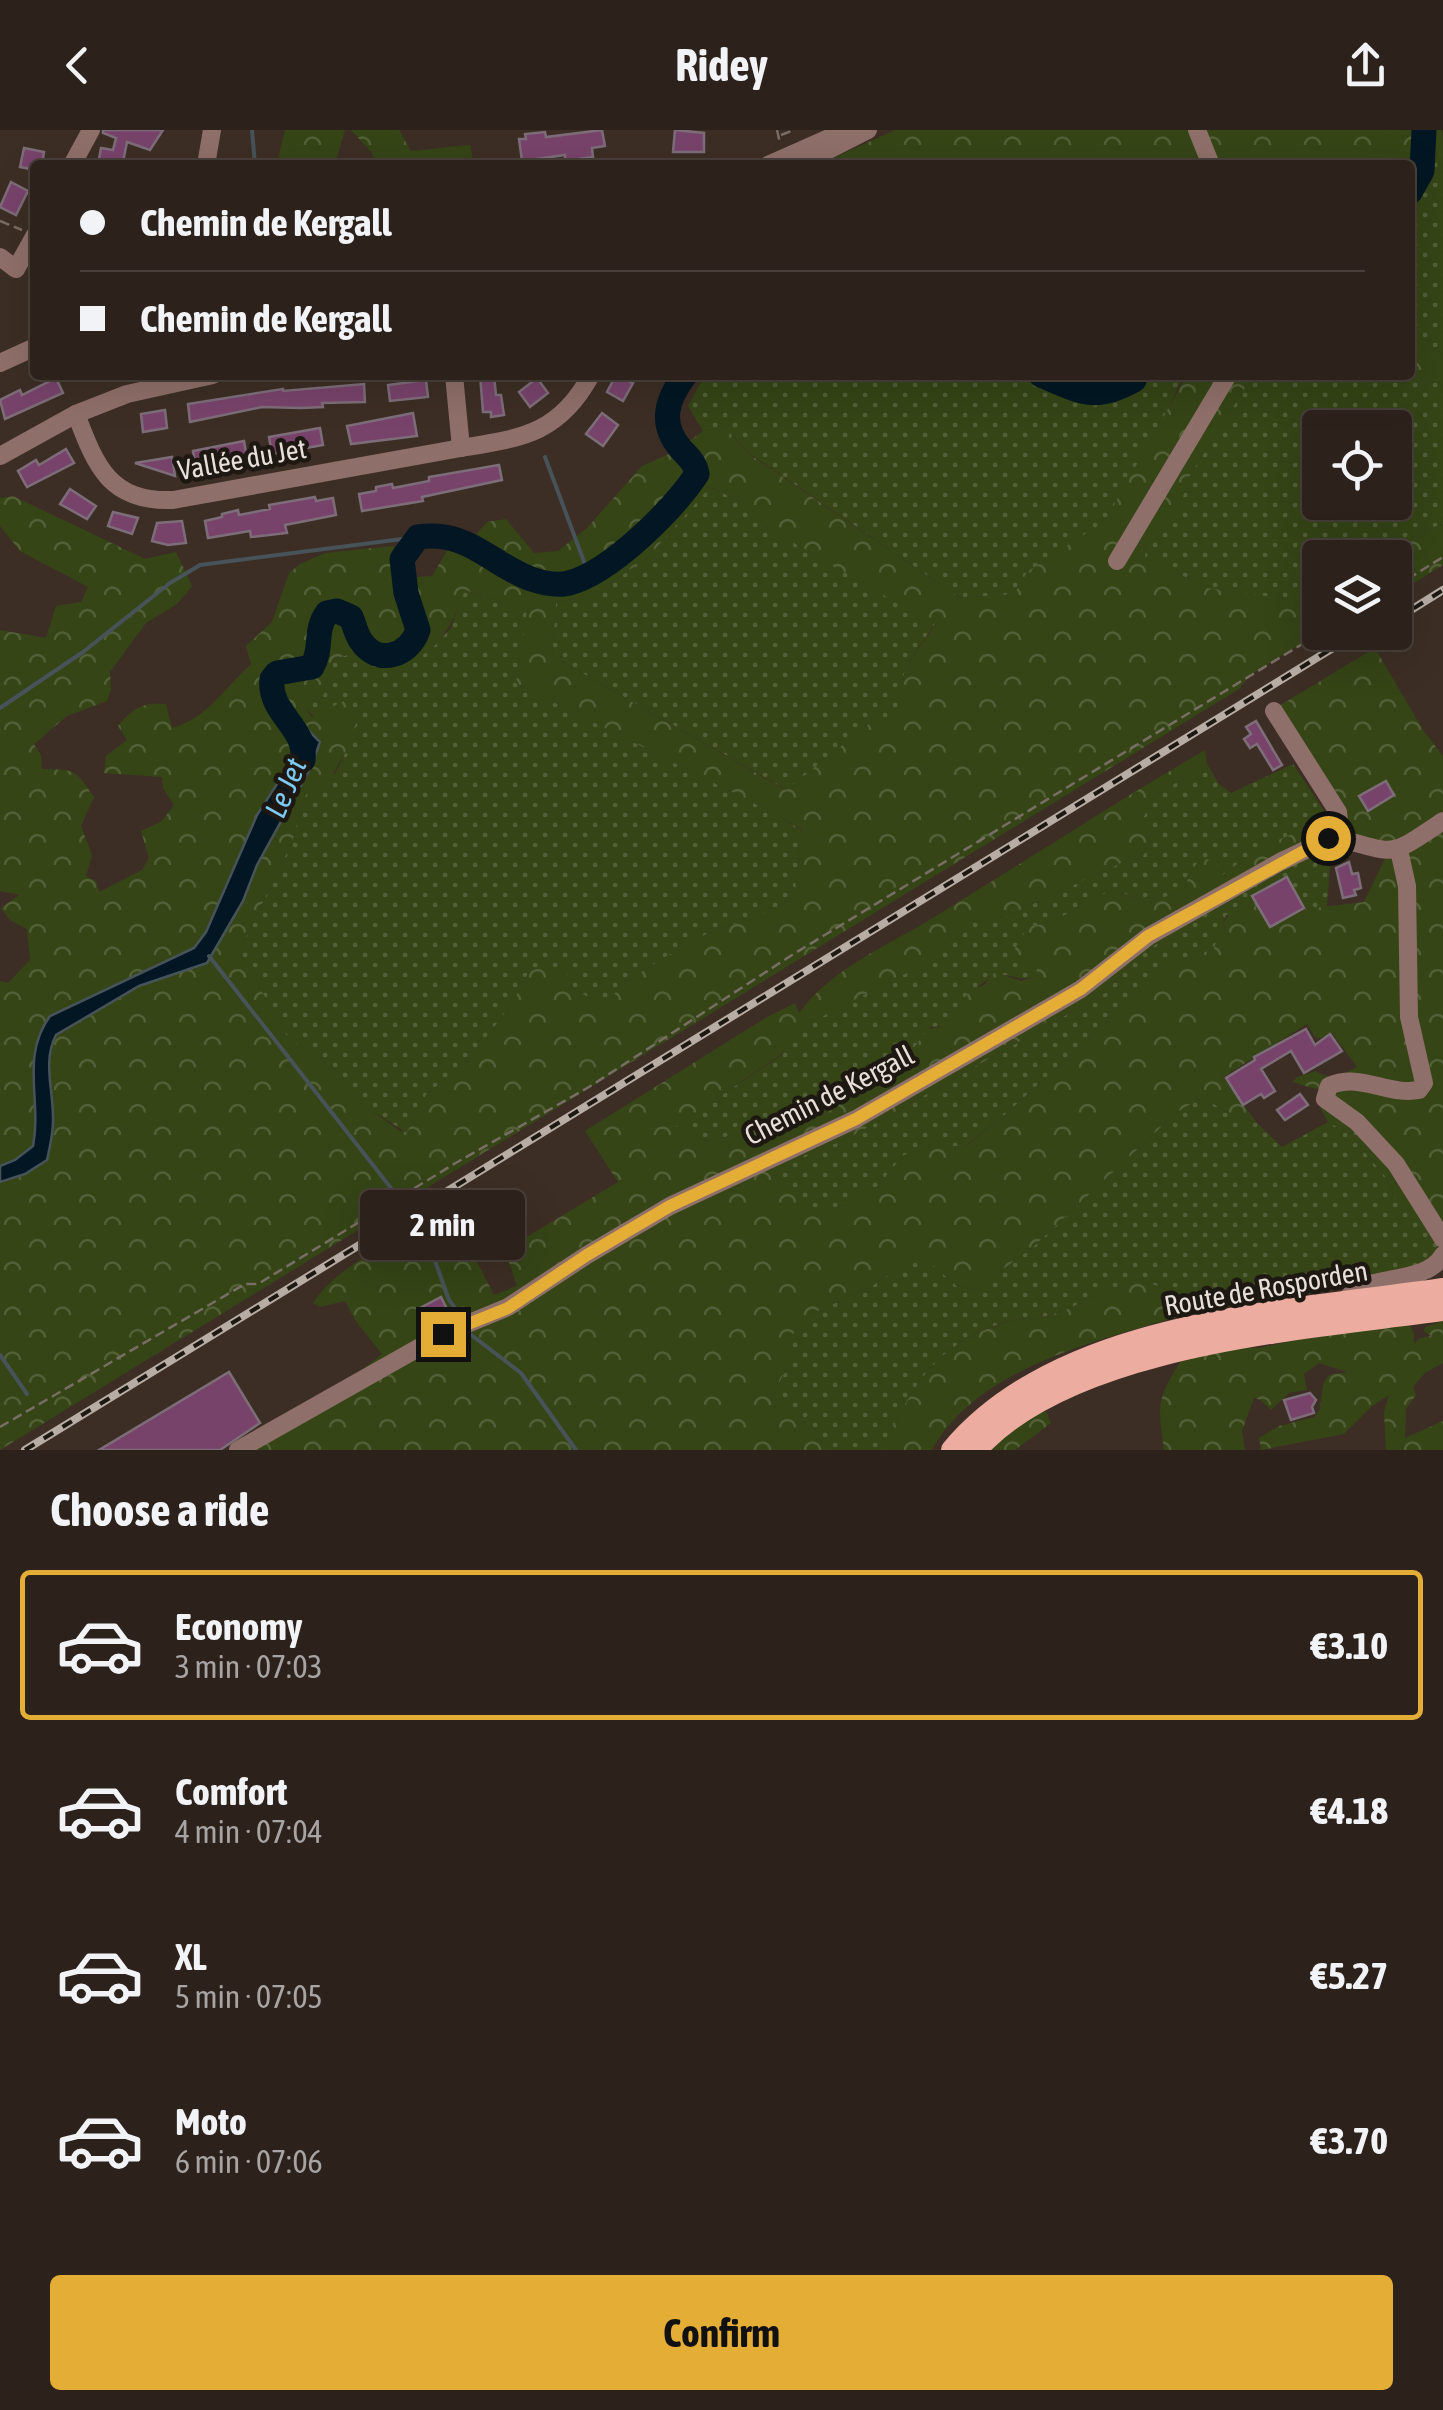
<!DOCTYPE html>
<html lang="en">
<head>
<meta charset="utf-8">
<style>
  :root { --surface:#2d221b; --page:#392f28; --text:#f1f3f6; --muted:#a7a4a3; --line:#483f3a; --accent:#e4ad35 }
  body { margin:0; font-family:"Asap Condensed",sans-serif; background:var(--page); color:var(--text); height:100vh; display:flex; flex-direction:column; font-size:38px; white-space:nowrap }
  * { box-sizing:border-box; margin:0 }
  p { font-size:32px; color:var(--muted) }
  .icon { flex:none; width:55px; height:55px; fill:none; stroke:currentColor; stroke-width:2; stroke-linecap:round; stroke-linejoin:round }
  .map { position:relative; height:1320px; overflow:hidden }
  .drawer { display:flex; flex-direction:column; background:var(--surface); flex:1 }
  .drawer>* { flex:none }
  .hud { position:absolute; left:30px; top:30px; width:1385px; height:220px; border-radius:10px; box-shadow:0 10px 40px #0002,0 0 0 2px var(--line); display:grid; align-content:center; height:220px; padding:0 50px; background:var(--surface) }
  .controls { position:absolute; left:1302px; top:280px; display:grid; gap:20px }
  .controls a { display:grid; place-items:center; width:110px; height:110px; border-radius:10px; background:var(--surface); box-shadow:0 10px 40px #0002,0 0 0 2px var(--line); font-size:50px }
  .end { position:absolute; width:45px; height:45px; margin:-22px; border:12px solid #e4ad35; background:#111; box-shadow:0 0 0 5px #111 }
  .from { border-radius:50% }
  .bubble { position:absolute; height:70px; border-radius:10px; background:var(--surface); box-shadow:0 10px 40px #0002,0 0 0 2px var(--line); font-size:32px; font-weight:700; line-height:70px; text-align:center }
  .hud b { display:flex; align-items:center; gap:35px; height:95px; font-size:38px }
  .hud b+b { border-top:2px solid var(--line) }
  .hud i { width:25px; height:25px; background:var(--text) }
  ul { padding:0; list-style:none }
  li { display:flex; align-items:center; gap:30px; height:150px; margin:0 20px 15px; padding:0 30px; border:5px solid transparent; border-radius:10px }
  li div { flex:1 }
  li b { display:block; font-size:38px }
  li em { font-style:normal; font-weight:700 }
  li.current { border-color:var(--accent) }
  li>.icon { width:90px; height:90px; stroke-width:1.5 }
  h2 { padding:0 50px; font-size:45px; line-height:120px }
  .cta { display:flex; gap:20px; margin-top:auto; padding:20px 50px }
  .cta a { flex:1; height:115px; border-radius:10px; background:var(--accent); color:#111; font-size:40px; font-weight:700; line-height:115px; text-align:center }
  header { display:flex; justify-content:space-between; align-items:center; height:130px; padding:0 50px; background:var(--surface); font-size:45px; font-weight:700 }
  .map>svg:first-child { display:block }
  .grass { fill:url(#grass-dots); fill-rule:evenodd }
  .forest { fill:url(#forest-crowns); fill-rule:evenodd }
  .water { fill:#021723; stroke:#475359; stroke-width:2.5 }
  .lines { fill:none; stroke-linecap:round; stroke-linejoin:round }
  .stream { stroke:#475359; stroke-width:4 }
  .river { stroke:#021723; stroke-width:25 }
  .building { fill:#78436b; stroke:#7d6d79; stroke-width:2.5 }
  .path { stroke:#796e65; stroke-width:2.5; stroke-dasharray:10 5; stroke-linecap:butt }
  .minor { stroke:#8f6f69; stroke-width:18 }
  .major { stroke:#ecac9f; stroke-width:22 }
  .rail-casing { stroke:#b7ada5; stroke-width:8 }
  .rail { stroke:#1e1813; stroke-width:4; stroke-dasharray:11; stroke-linecap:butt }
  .route { stroke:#e4ad35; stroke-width:12 }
  .labels { text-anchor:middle; stroke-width:9; stroke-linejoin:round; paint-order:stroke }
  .street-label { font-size:28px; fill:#e7dfd8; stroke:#1e1813 }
  .water-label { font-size:30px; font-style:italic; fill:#7dcaf4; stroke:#1e1813 }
</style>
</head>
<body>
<header><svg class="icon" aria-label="back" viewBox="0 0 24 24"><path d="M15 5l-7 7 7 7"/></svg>Ridey<svg class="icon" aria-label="share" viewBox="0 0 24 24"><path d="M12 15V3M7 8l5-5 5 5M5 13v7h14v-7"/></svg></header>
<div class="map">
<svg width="1443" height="1320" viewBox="0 0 1443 1320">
  <defs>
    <pattern id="grass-dots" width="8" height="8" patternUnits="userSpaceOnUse" patternTransform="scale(2.5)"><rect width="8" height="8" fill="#354516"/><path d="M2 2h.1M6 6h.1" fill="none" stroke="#525f37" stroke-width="1.8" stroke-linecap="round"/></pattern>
    <pattern id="forest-crowns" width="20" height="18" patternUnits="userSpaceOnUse" patternTransform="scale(2.5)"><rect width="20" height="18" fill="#354516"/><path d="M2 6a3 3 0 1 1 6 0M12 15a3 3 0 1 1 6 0" fill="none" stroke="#525f37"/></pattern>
  </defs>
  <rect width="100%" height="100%" fill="#3c2e24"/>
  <!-- grass -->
  <g class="grass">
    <path d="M1443,8v216l-33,-14v-111z"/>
    <path d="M1410,242l33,13v138l-40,20 -34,8 -1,6 -48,1v51l-14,-7 -99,-14 -62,-31 1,-16 35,-39 9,-27 63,-100h157zM1320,298h75v74h-75z"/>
    <path d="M705,245h233l105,6 18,10 65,8 23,-21 32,3 -22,47 -54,94 -77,49 -13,23 -55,4 -208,-143 -28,-28 -21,4 -15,-25z"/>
    <path d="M709,357l38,17 18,22 170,98c-20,29 -40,53 -36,89l-30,11 -82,66 -235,-134 4,-55 33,-3 59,-41z"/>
    <path d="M464,460l64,21 -12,72 266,134 20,14 -8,67 -38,20 -40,11 -44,24 -45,28 -25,25 -28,-17 -44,-19 -19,35 -48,63 -36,25 -20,40 -38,-24 -26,-21 -17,-24 -38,-26 -49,-87 54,-111 8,-35 8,-17 27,-16 11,-23 -46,-45 22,-8 9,-36 27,-9 58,5 14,-7 20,-21z"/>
    <path d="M1207,634l12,20 12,9 62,-29 40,60 -6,84 -22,1 -36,21 -43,-15 -12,34 -43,15 -164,149 -41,32 -63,11 -25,30 -57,29 -41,-29 2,-23 65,-24 258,-146 30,-34 161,-126 -76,45 -28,-9 -9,22 -36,12 -26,-11h-13l-56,30 -24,5 -2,34 12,8 -3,8c-14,4 -18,-1 -31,-2 -24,-1 -46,35 -60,51l-14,1 -20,27 -156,74 -45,14 -35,-15 109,-73 6,-21 127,-65 53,-47 36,-4 120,-56 16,-2 9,-15 -7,-26 11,-22z"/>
    <path d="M1202,967l27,16 28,10 25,24 46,-25 21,11 36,43 10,23 30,16 11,20 2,14 -3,12c-75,29 -157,37 -236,48l-4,-10 -59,-20c-31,11 -61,30 -93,38 -12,3 -25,1 -38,5 -69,22 -95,66 -122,128h-51l-20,-16 -13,-20 -27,-17 20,-39v-23l17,-20 63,-29 47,-33 38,33 18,4 59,-44 142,-133z"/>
  </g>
  <!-- forest -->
  <g class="forest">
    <path d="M285,0h60l-8,27 3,8h-58l-4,-7z"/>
    <path d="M351,0h48l12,21 59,-6 4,20h-98l-4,-12z"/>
    <path d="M895,0h547l1,8 -33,91v-64h-592z"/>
    <path d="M1410,210l33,14v31l-33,-13z"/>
    <path d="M938,245h213l-25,24 -45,6 -38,-24z"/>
    <path d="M1187,245h66l-63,100 -9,27 -35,39 -1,16 62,31 100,14 13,7v23l-70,43 -11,14 -1239,761v-469l8,2 22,-23 -3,-31 -17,-9 -9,-12 18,-13 -19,-4v-261l46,8 10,-32 25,-4 7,-15 -68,-36 -20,-25v-28l13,-2 132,63 31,-7 16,34 -15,18 -31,19 -36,49 1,18 -4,11 -40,15 -33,28 7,11 1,14c34,1 32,-1 52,28l-13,29 11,29 -6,21 10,5 3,11 43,-22 7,-12 -8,-27 21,-10 12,-16 -11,-17 -1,-11 -58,-4 2,-17 21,-16 -9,-14c13,-17 26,-25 48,-22l6,24c35,-9 53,-41 79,-64l-5,-18 26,-24 17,-49 11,-9 25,-11 68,-7 22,31 17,-1 16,-27 11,5 28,-32 19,-3 28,34 24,-2 29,-23 55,-62 34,-15 27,-20 21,-4 28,29 208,142 54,-4 14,-23 77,-50zM710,357l37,17 18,22 170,99c-20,29 -40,52 -37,88l-29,11 -83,66 -234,-134 4,-55 33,-3 59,-41zM465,460l62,21 -11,72 266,134 20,13 -8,68 -38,20 -40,11 -44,24 -45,28 -25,25 -28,-17 -11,-23 -33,4 -19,35 -48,63 -36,25 -20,39 -7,-1 -31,-22 -26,-21 -17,-24 -38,-26 -49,-87 54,-111 8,-35 8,-16 17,-2 21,-38 10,-28 -11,-21 -34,17 -10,-13 21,-8 9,-36 27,-9 19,17c54,-5 70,-31 87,-78z"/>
    <path d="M1443,393v42l-48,30v-37l-27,-1 1,-6 16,-11 18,3z"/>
    <path d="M1375,518l48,82 20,26v485l-18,-26 -17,-5 -13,-11 -10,-23 -36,-43 -21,-11 -8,-14 16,-13c-15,-7 -28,-7 -43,-13l4,-5 19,-6c15,10 26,4 41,-4l-25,-34 -11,5 -6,-1 -8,-13 -84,53 34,46 -28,-10 -27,-16 -26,16 -142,133 -59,44 -18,-4 -38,-33 -47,33 -63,29 -17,20v23l-20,39 27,17 13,20 20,16h-584l52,-31 82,-65 -27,-34 -10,-19 -25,6 -7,-4c24,-35 65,-54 103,-72l2,-7 24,-13h9l43,84 23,-9 -12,-36 113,-68 -33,-51 180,-113 30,-15 4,10c34,-46 89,-67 137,-97 90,-55 178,-113 269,-166l2,14 -53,32 -11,22 7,26 -9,15 -16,2 -120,56 -36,4 -53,47 -126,65 -7,20 -108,74 34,15 45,-14 156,-74 17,-25 17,-3 27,-37 12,-3 12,-14 26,9 14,-4 2,-8 -11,-8 -16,-4 18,-30 24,-5 56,-30h12l27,11 36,-12 9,-22 9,-10 15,1 4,17 39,-29 38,-16 2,13 -164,114 -30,34 -258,146 -64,24 -2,23 41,28 56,-28 25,-30 27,-17 13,8 24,-2 40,-32 164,-149 43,-15c8,-24 13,-41 37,-51l18,31 37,-20 58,-7 28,-58 -40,-7 -8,-32 -65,-99z"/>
    <path d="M1136,1149l60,20 3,11c-89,29 -219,52 -267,140h-49c27,-62 53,-106 123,-128 12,-4 25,-2 38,-5 31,-8 61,-27 92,-38z"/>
    <path d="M1443,1191v42l-18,10 -12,14 3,8 -10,14 -1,29 38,-17v29h-57l-2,-38 5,-17 -17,11 -28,28 -83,16 -2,-12 20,-12 35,-9 6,-8 3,-25 6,-9 18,-3 -28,-9 -15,11 3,16 -18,3 -18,17 -10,-10 -7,-2 -12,33 3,19h-81c-6,-45 -8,-50 17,-89l47,-13h30l43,-9 108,-15 5,10v10l6,-6 11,-2 -7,-5 1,-4z"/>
    <path d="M1046,1281l5,12 -36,27h-28l49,-36z"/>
  </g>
  <!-- water -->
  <path class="water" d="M305,597l15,15 -9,25 -54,98 -14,36 -36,62 -68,23 -83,49c-14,26 -2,58 -3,86 0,13 -3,26 -6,39l-22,14 -25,8v-16l15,-6 18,-14c9,-46 -13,-89 17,-130l144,-68 12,-16 51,-117 35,-54 2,-17 -4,-8z"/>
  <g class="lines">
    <!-- stream -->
    <g class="stream">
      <path d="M252,0l3,35"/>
      <path d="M545,327l44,118"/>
      <path d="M0,578l83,-56 87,-69 30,-18 218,-28"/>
      <path d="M209,826l189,241"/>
      <path d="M424,1100l25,70 12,16"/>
      <path d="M470,1204l51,39 55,77"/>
      <path d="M0,1225l27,39"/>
    </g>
    <!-- river -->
    <g class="river">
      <path d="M1410,62l12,-21 2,-41"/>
      <path d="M1041,245c40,17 53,27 93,5l2,-5"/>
      <path d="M303,630c4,-33 -35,-47 -31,-81l5,-6 35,-6c11,-19 2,-36 15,-54l10,-2 14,6c3,7 5,17 10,24 17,26 49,14 57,-11l-12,-37 -4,-34 16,-22c51,-7 72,27 113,42 12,4 26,7 38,4 42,-11 104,-73 128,-109 -2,-12 -9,-17 -17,-26 -21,-25 -13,-49 5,-73"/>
    </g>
  </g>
  <!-- building -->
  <g class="building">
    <path d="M103,0h60l-13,20 -23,-8 -4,20 -25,3 3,-17 12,2 3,-12 -13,-5z"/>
    <path d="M602,0l3,16 -13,2 1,9 -28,4v-6l-43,6 -3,-22h7l-1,-5 20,-2 1,5z"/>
    <path d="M675,0l29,3v19h-31z"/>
    <path d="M24,18l20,4 -2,13h-7v5l-15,-3z"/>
    <path d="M11,52l17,9 -12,24 -16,-8z"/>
    <path d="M480,245h14l2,20h5l3,20 -13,2v-5h-8z"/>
    <path d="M616,245l17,8 -10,18 -16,-9z"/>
    <path d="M56,248l7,15 -58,26 -5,-19 20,-10 2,5z"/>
    <path d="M537,248l11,15 -18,14 -11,-15z"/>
    <path d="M426,250l2,17 -38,4 -2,-16z"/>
    <path d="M364,254l1,18 -43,1 1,4 -22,1 -39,-1 -72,15 -2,-18 95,-15v2z"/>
    <path d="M165,280l2,18 -24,4 -2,-18z"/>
    <path d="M413,283l4,23 -66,8 -4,-18z"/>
    <path d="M602,283l16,12 -15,21 -17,-12z"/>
    <path d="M320,298l3,17 -17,3v4l-7,2 -9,1v-4l-18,3 -3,-17z"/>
    <path d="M244,311l3,17 -33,11 -1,-5 -17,4 -3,-17z"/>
    <path d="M66,319l8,14 -47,24 -9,-16 18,-11 3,5z"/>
    <path d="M172,327l3,19 -40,-13z"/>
    <path d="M499,335l3,15 -80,17 1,4 -61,10 -3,-17 17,-3v-4l16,-3 1,4 36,-7v-4z"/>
    <path d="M70,359l26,17 -9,13 -27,-15z"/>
    <path d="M315,367l1,4 17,-3 3,17 -51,10 2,8 -36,4 -1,-6 -42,7 -3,-17 17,-4v-3l16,-4 1,5 31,-6 -1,-4z"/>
    <path d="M113,382l25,6 -6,16 -24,-8z"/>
    <path d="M182,391l4,22 -18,2 -16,-4 5,-18z"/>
    <path d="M1256,591l26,44 -9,5 -16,-26 -7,4 -6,-9 7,-5 -5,-7z"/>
    <path d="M1386,651l8,14 -26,16 -9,-15z"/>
    <path d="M1349,732l3,12 6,-1 3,15 -7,2 2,5 -13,3 -7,-30z"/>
    <path d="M1287,747l17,31 -34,19 -18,-31z"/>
    <path d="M1306,899l9,16 15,-11 12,17 -38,22 -13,-22 -30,18 14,22 -11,7 -3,-4 -18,11 -17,-27 29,-18 -1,-3z"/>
    <path d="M1300,964l8,11 -23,15 -8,-10z"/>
    <path d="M441,1167l6,12 -18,15 -9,-16z"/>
    <path d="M229,1242l31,51 -40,27h-121z"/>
    <path d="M1310,1263l6,7 -4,7 2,6 -23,7 -7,-20z"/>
  </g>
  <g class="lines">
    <!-- path -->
    <g class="path">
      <path d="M777,0l3,13"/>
      <path d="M781,5l13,-5"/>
      <path d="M0,91l22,9"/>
      <path d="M1395,457l48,-30"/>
      <path d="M0,1297l245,-143h13l196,-120 135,-77 203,-132 530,-323"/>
    </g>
    <!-- minor -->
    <g class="minor">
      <path d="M1197,0l14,35"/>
      <path d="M72,35l19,-35"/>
      <path d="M206,35l6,-35"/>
      <path d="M768,35l79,-35"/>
      <path d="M799,35l69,-35"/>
      <path d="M0,127l16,12 19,-34"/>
      <path d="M0,233l35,-16"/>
      <path d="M213,245l-86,19 -51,20c20,52 33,88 97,86l288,-52 -7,-73"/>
      <path d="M461,318c61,-10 98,-14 130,-73"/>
      <path d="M0,326l76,-42"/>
      <path d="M1117,431l111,-186"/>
      <path d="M1274,581l64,101 3,27"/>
      <path d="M1399,720l8,36 2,131 15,66 -5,7c-31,6 -59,-18 -90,-4l-4,13 32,23 39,42 47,75"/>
      <path d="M1345,1173c14,-33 78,-14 98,-48"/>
      <path d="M238,1320l205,-116 65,-27 79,-52 83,-49 186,-87 225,-130 68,-53 131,-74 53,-25c65,16 52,23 110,-16"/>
    </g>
    <!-- major -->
    <g class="major">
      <path d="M952,1320c108,-130 335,-138 491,-161"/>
      <path d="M976,1320c96,-107 332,-121 467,-140"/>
    </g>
    <!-- rail casing -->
    <g class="rail-casing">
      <g id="rail">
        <path d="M1395,490l48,-30"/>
        <path d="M25,1320l1334,-818"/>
      </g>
    </g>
    <!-- rail -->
    <use href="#rail" class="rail"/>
  </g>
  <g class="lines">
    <!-- route -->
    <path class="route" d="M443,1204l65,-26 79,-53 83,-49 186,-87 225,-130 67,-53 180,-98"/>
  </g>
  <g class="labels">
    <!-- street labels -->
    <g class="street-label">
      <text transform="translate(242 329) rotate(-10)" y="10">Vallée du Jet</text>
      <text transform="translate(829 965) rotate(-27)" y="10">Chemin de Kergall</text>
      <text transform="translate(1266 1158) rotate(-10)" y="10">Route de Rosporden</text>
    </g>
    <!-- water labels -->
    <g class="water-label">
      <text transform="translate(286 658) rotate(-67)" y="10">Le Jet</text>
    </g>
  </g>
</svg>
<div class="controls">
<a><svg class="icon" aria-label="locate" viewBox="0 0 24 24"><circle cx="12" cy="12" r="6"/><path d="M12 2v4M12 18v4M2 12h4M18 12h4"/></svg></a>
<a><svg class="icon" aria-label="layers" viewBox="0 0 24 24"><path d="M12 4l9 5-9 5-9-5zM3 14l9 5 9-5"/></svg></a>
</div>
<i class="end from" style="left:1328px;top:708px"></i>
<i class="end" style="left:443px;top:1204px"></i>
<div class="bubble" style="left:360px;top:1060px;width:165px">2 min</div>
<div class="hud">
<b><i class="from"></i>Chemin de Kergall</b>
<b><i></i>Chemin de Kergall</b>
</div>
</div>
<section class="drawer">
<h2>Choose a ride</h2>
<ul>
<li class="current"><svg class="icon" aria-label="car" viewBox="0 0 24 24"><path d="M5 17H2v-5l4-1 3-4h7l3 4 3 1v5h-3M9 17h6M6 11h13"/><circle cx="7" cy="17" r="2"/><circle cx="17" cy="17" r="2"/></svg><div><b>Economy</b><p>3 min · 07:03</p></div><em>€3.10</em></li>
<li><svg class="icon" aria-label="car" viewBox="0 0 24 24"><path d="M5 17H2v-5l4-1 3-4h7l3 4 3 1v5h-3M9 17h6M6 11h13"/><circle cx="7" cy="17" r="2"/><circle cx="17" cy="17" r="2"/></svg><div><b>Comfort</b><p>4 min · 07:04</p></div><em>€4.18</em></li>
<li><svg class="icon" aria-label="car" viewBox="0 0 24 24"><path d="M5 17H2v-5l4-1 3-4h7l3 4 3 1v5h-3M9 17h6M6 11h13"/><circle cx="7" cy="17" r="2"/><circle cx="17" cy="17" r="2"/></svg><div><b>XL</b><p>5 min · 07:05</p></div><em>€5.27</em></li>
<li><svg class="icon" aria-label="car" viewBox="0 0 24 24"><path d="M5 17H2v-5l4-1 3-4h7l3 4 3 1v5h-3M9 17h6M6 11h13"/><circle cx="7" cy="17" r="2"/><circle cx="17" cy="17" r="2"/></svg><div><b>Moto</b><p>6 min · 07:06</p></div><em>€3.70</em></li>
</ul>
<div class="cta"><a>Confirm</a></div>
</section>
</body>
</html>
